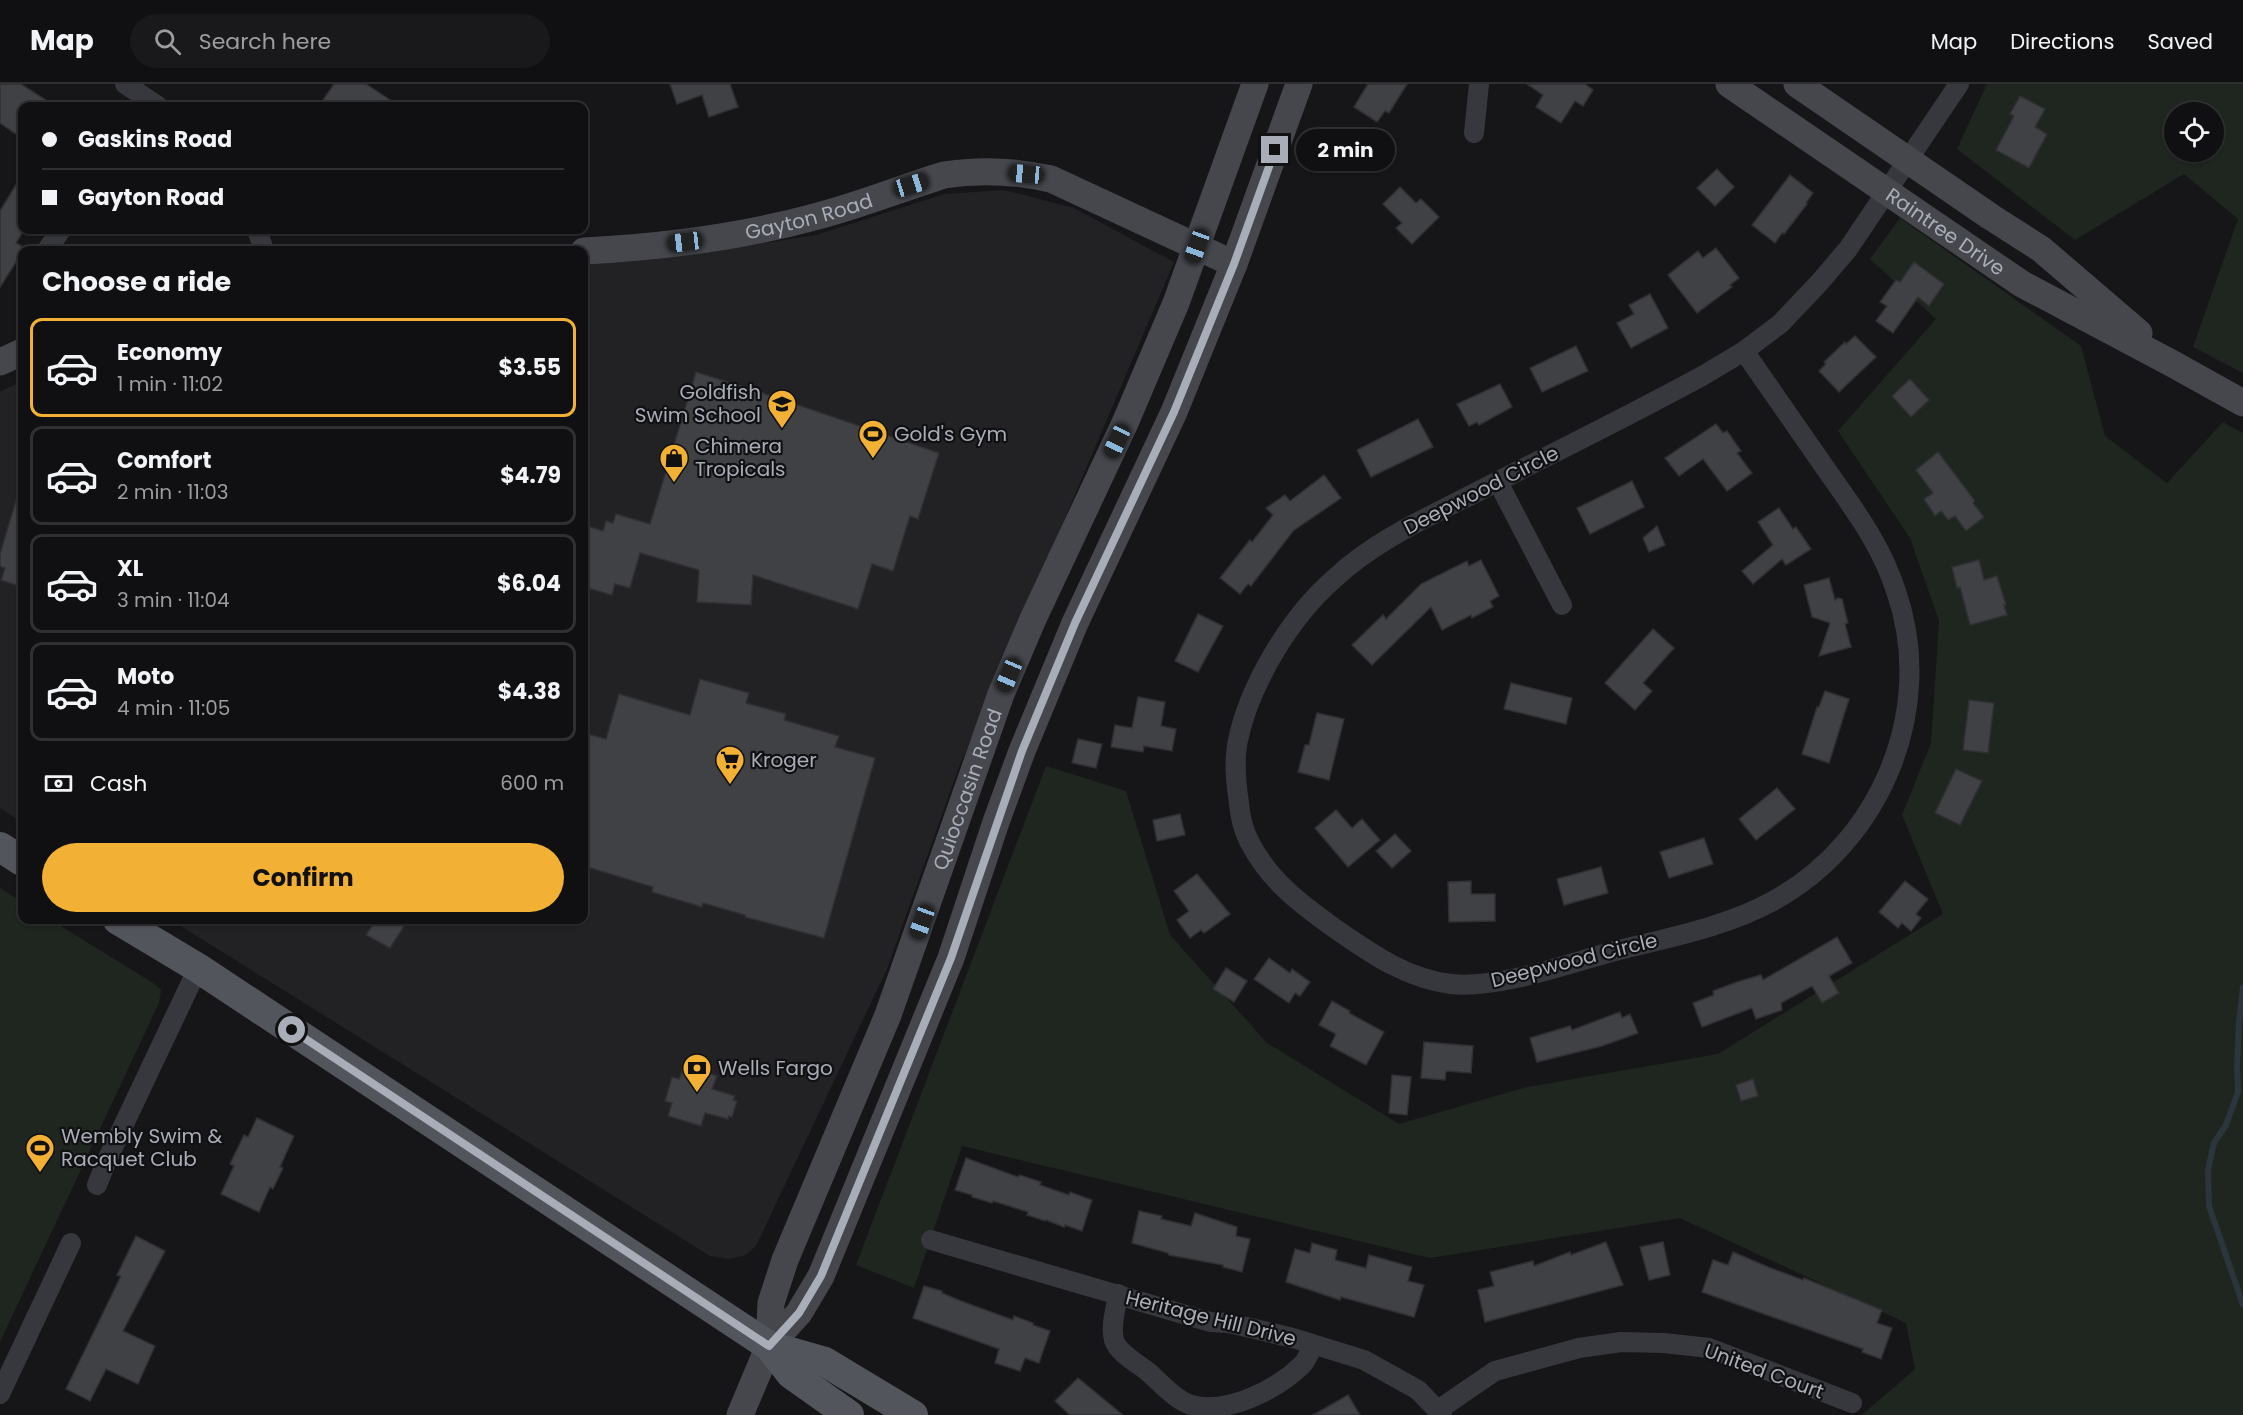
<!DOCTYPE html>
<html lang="en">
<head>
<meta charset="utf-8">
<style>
  :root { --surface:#101012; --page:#19191b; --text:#f1f3f6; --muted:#9c9d9f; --line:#303032; --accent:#f2b134 }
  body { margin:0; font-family:Poppins,sans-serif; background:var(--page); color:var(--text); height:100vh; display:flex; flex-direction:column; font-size:22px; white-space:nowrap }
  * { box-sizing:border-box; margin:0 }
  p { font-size:20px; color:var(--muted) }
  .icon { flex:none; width:33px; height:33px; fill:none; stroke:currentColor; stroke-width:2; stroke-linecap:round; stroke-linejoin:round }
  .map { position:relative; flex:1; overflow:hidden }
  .side { position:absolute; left:18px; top:162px; width:570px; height:678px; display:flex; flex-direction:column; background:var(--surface); border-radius:12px; box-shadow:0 2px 4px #0004,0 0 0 2px var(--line) }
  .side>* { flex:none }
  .banner { position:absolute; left:18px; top:18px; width:570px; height:132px; border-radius:12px; box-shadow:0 2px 4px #0004,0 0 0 2px var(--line); display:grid; align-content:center; height:132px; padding:0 24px; background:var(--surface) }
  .fabs { position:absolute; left:2164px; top:18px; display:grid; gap:12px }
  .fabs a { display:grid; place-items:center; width:60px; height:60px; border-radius:50%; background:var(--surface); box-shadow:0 2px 4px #0004,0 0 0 2px var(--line); font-size:30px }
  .end { position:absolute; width:27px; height:27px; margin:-14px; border:8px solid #a8adb8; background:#111; box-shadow:0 0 0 3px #111 }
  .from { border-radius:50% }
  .bubble { position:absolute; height:42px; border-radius:21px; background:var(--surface); box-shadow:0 2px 4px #0004,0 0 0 2px var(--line); font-size:20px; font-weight:700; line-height:42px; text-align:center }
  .car { position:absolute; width:18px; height:36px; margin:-18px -9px; border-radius:8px; box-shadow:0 0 4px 2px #0007; background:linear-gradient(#222 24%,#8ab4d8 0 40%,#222 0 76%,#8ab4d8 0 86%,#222 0) }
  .banner b { display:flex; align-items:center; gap:21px; height:57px; font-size:22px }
  .banner b+b { border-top:2px solid var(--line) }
  .banner i { width:15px; height:15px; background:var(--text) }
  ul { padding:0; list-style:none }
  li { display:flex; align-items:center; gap:18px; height:99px; margin:0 12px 9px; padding:0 12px; border:3px solid var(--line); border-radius:12px }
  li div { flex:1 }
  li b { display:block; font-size:22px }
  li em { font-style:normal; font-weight:700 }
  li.current { border-color:var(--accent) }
  li>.icon { width:54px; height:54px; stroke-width:1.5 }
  h2 { padding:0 24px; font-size:27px; line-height:72px }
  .pay { display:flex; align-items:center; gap:15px; height:66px; padding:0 24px; font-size:22px }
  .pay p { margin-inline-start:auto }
  .primary-button { display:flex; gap:12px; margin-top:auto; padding:12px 24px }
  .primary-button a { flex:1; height:69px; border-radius:36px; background:var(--accent); color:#111; font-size:24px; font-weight:700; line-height:69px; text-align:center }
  header { display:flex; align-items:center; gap:36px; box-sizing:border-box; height:84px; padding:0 30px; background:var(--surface); border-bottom:2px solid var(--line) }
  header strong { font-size:28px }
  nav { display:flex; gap:33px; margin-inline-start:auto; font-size:21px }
  .search { width:420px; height:54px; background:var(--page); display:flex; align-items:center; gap:15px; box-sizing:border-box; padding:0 21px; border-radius:33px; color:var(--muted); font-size:22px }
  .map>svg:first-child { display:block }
  .built { fill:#222225 }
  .green { fill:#1e261f; fill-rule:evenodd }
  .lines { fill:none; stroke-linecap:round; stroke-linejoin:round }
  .stream { stroke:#2c353c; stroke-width:6 }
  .building { fill:#404145; stroke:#303034; stroke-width:1.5 }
  .street { stroke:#37383d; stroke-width:20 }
  .secondary { stroke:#45474d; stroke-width:27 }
  .primary { stroke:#53555c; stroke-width:30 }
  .route { stroke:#a8adb8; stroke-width:8 }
  .labels { text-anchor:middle; stroke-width:4.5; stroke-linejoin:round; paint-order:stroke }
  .street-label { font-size:20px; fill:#a8adb8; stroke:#111113 }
  .poi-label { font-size:20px; fill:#a8adb8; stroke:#111113; text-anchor:start }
</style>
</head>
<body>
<header>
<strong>Map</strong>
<div class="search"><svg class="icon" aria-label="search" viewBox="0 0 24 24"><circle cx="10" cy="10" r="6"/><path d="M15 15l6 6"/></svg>Search here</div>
<nav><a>Map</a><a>Directions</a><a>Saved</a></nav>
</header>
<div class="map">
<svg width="2243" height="1331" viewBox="0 0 2243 1331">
  <rect width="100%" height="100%" fill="#161618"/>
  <!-- built -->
  <g class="built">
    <path d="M1004,106l70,18 100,54 -215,505 -72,202 -131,277 -10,9 -16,4 -20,-3 -539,-336h413v-656l162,-18 70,-11 128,-41z"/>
    <path d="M22,297v441l-22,-14v-416z"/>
  </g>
  <!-- green -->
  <g class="green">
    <path d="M1987,0h256v289l-50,-26 45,-128 -54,-45 -109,66 -118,-91zM2175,28h39v40h-39z"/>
    <path d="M1900,134l181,128 24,90 62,47 56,-61 20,11v982h-381l53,-46 -9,-46 -226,-105 -250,40 -468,-112 -48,142 -58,-23 190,-499 80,25 44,144 97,108 132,81 128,-37 191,-33 225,-140 -41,-99 29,-72 8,-122 -29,-83 -72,-107 98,-112 -66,-60z"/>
    <path d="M0,804l22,14v18h29l102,63 8,7 -2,13 -159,339z"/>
  </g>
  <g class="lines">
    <!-- stream -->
    <path class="stream" d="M2243,903l-4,35 -2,44 1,26 -12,33 -12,18 -6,27 1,36 34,99"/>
  </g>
  <!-- building -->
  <g class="building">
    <path d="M0,0h21l34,22h-33v32l-22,-15z"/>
    <path d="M334,0h32l33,22h-80z"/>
    <path d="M670,0h60l8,23 -29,10 -7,-22 -25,9z"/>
    <path d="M1368,0h39l-18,29 -4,-2 -8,11 -23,-15z"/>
    <path d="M1527,0h58l8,6 -10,16 -8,-5 -14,22 -25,-16 7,-12z"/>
    <path d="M2020,12l25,13 -10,18 12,7 -18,34 -33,-18 18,-34 -4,-2z"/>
    <path d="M1717,85l17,18 -19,19 -18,-18z"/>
    <path d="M22,91v58l-6,10 9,5 -25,39v-76z"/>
    <path d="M1790,91l23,18 -7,10 1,1 -23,30 -2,-1 -7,10 -23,-18z"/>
    <path d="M1400,103l16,16 5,-4 18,18 -27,27 -16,-16 6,-5 -19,-19z"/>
    <path d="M1716,164l23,30 -9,7 2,2 -35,26 -29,-38 30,-24 5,7z"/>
    <path d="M1914,178l30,22 -15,22 -11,-9 -25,36 -17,-12 11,-15 -7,-4 16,-22 4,2z"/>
    <path d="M1650,210l18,34 -37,20 -14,-25 17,-9 -5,-9z"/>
    <path d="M1855,252l21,21 -37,35 -20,-21 7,-7 -2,-2 21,-20 1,2z"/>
    <path d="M1576,262l12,25 -46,21 -12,-24z"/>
    <path d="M696,288l58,18 185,63 -21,66 -8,-3 -17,55 -21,-7 -14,45 -105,-34 -2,30 -54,-3 2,-32 -59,-17 -10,35 -15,-4 -3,11 -28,-8v-62l19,6 3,-10 7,2 3,-9 34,10z"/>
    <path d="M1910,295l19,21 -18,17 -19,-21z"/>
    <path d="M1500,300l12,23 -33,18 -2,-3 -8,4 -12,-22z"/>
    <path d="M1418,335l15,28 -62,30 -14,-27z"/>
    <path d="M1716,340l7,9 4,-2 14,20 -4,2 15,20 -25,18 -24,-32 -24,17 -14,-18z"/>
    <path d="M1938,368l37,49 -2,2 11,14 -18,14 -11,-15 -7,4 -7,-9 -6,5 -11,-17 9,-6 -17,-23z"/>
    <path d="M1324,391l17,23 -48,33 -42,55 -3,-2 -8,10 -20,-16 30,-38 2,2 21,-27 -7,-7 19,-13 5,6z"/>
    <path d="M1632,397l12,26 -54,27 -13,-26z"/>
    <path d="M18,410l4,1v92l-21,-7 4,-12 -5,-2v-12z"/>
    <path d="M1779,424l14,21 3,-2 15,22 -25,16 -4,-6 -29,25 -11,-13 31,-26 -15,-23z"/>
    <path d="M1657,442l8,19 -16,7 -6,-14z"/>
    <path d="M1481,476l18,36 -9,5 3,6 -21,11 -1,-3 -29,15 -11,-23 -59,58 -20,-20 31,-30 3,4 35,-35 46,-23 2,5z"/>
    <path d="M1979,476l5,20 13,-4 9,29h-2l3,10 -37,10 -10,-38 -3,1 -5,-21z"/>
    <path d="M1829,494l6,22 3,-2 4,1 6,24 -3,1 6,23 -32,9 11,-33 -18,-6 -8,-32z"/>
    <path d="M1198,530l25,12 -25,46 -23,-11z"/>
    <path d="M1653,545l21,19 -31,35 9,8 -17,19 -30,-27z"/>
    <path d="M700,595l49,14 -3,10 40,11 -2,6 55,16 -4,11 40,11 -51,180 -79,-21v-2l-42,-12 -1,4 -50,-15 1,-5 -69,-21v-133l22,6 13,-45 71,21z"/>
    <path d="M1511,599l61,15 -6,26 -62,-15z"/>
    <path d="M1825,607l24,8 -20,64 -27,-9 15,-47h2z"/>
    <path d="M1138,613l27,5 -4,24 15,3 -4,22 -28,-5 -1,6 -32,-5 4,-22 17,3z"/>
    <path d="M1969,616l25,3 -6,50 -25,-3z"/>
    <path d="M1317,629l27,6 -15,61 -31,-8 7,-27h4z"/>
    <path d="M1078,655l24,5 -6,24 -24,-5z"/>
    <path d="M1956,685l26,12 -22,44 -25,-12z"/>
    <path d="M1777,704l18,21 -39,31 -17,-21z"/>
    <path d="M1336,726l16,18 10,-9 18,21 -32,27 -33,-39z"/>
    <path d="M1180,730l5,21 -28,6 -4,-21z"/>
    <path d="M1395,750l16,17 -19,17 -16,-17z"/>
    <path d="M1704,754l9,26 -44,14 -9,-26z"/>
    <path d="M1601,783l7,26 -44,12 -7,-26z"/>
    <path d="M1197,790l33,40 -26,19 -3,-3 -11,8 -13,-18 12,-9 -15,-20z"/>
    <path d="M1471,797v13h24v27l-46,1 -1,-40z"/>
    <path d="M1905,797l23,18 -12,15 5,4 -10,13 -9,-8 -4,5 -19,-16z"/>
    <path d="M376,836h32l-18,28 -24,-13z"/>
    <path d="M1837,853l15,26 -23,13 10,17 -17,10 -10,-17 -31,17 1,7 -26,9 -4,-11 -50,19 -9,-24 21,-8 -1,-4 24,-9 24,-7 2,5z"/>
    <path d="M1269,874l21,15 2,-4 18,13 -10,14 -5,-3 -6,10 -35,-24z"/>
    <path d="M1226,884l21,13 -13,21 -21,-13z"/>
    <path d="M1332,917l18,10 -1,2 35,19 -18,33 -36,-19 6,-12 -17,-9z"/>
    <path d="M1620,928l2,6 8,-4 8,19 -36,13 -65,16 -7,-24 40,-12 2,4z"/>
    <path d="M1424,958l49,4 -2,27 -25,-2 -1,9 -24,-2z"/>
    <path d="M684,981l33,11 -5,13 23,7 -2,4 4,1 -5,16 -3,-1 -1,3 -23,-6 -4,13 -33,-10 4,-13 -7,-2 7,-24 7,2z"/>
    <path d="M1392,991l19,2 -4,38 -18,-2z"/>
    <path d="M1753,995l5,17 -17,5 -5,-16z"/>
    <path d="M257,1034l37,18 -14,31 3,1 -10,21 -3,-2 -11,25 -38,-18 13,-28 -4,-2 14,-29 4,2z"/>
    <path d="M966,1074l52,19 2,-2 21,7 -1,3 29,10 1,-3 22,8 -10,31 -17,-6 -1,2 -18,-7 -1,1 -18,-6 1,-3 -35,-11 -1,2 -20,-6v-2l-17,-5z"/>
    <path d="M1139,1127l23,5 -1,3 30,7 4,-13 42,14 -1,9 14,3 -8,33 -19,-5v-2l-54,-10 -1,-2 -36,-10z"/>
    <path d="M136,1152l29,15 -42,80 32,15 -17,38 -32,-15 -16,32 -24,-12 55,-113 -4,-1z"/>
    <path d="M1606,1158l17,43 -138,37 -7,-32 16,-4 -4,-14 43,-11 1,5 36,-14 1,3z"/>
    <path d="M1663,1158l7,33 -21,5 -9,-33z"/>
    <path d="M1312,1159l25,7 -2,10 31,8 3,-13 43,12 -4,14 16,4 -10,32 -73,-20 -1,3 -54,-18 9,-33 15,4z"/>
    <path d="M1733,1168l35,15 35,13 1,-2 78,32 -5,13 15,5 -11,31 -19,-7 1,-3 -161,-57 11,-32 15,5z"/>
    <path d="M924,1202l18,5v2l19,8 52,19 1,-4 19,7v2l17,6 -11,32 -14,-5 -5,13 -25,-8 4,-14 -86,-31z"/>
    <path d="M1078,1294l45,37h-53l-15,-14z"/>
    <path d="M1348,1311l12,20h-47z"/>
  </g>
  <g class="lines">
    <!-- street -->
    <g class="street">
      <path d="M125,0l33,22"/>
      <path d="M1474,49l5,-49"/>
      <path d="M257,146l7,20"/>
      <path d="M47,166l14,-20"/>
      <path d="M1744,267c28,41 56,81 84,121 28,40 53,73 68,119 41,118 -15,251 -123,310 -51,28 -113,38 -169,53 -42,12 -109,35 -153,30 -43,-5 -78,-29 -114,-54 -35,-25 -68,-49 -88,-89 -6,-12 -9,-25 -10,-38 -3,-20 -5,-38 -2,-58 11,-59 53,-128 98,-167 41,-38 93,-61 142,-86 76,-39 152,-76 227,-117l40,-24 36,-27 39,-41 29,-34 111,-165"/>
      <path d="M1498,398l64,123"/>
      <path d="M97,1101l10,-25 91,-192"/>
      <path d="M931,1156l279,82 19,1 64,15 71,22 54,30 24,25"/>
      <path d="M1118,1210c-2,15 -8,32 -4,46 4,13 23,23 33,31 13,11 27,28 44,34 36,10 85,-15 111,-40 5,-5 8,-14 11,-20"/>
      <path d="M0,1310l71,-151"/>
      <path d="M1438,1326l57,-39 84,-23 42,-6 43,1 45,5 143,55"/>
    </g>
    <!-- secondary -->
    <g class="secondary">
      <path id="s1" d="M1729,0l293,200 151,80 70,39"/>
      <path d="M1797,0l194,133 50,32 98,84"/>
      <path id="s2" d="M584,167c78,-4 158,-14 234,-35 43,-11 84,-28 126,-41 37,-6 71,-4 107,4l183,85"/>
      <path d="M0,278l22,-10"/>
      <path d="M769,1262l30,-33 22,-37 130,-318 45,-136 26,-71 53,-128 99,-211 60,-148 65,-180"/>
      <path id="s3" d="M740,1331l29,-69 2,-43 14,-43 103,-245 113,-321 32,-75 92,-196 51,-120 79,-219"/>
    </g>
    <!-- primary -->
    <g class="primary">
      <path d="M0,763l22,14"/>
      <path d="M118,836l80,48 571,378 22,28 58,41"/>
      <path d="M769,1262l56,16 88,53"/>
    </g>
  </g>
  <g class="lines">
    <!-- route -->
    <path class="route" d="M292,946l477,316 30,-33 22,-37 130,-318 71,-207 53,-128 99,-211 60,-148 41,-114"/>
  </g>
  <!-- icons -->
  <defs>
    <g id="school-pin" transform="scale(1.5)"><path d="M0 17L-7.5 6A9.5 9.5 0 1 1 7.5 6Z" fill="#f2b134" stroke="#111113"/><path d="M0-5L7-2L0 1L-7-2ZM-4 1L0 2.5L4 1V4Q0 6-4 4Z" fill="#111"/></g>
    <g id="stadium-pin" transform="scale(1.5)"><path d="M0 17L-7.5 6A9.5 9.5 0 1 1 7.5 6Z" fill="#f2b134" stroke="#111113"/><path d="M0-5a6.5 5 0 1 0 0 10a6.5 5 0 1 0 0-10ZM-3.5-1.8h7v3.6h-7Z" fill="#111"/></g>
    <g id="shop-pin" transform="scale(1.5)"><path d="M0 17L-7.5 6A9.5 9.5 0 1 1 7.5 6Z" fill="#f2b134" stroke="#111113"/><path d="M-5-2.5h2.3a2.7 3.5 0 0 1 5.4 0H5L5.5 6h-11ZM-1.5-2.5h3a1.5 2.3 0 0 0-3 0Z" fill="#111"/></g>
    <g id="supermarket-pin" transform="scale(1.5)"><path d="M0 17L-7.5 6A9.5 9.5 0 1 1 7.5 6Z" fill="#f2b134" stroke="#111113"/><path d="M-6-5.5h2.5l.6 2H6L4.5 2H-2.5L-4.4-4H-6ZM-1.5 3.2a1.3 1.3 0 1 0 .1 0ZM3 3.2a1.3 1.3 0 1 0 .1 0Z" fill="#111"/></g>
    <g id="bank-pin" transform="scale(1.5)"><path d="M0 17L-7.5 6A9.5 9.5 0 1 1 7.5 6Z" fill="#f2b134" stroke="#111113"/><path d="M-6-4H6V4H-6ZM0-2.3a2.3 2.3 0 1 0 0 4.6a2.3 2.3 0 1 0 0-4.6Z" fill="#111"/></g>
  </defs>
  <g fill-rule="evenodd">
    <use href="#school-pin" x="782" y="320"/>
    <use href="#stadium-pin" x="873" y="350"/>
    <use href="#shop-pin" x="674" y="374"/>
    <use href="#supermarket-pin" x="730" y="676"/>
    <use href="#bank-pin" x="697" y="984"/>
    <use href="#stadium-pin" x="40" y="1064"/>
  </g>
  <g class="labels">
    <!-- street labels -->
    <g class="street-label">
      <text dy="7" stroke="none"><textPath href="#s2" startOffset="228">Gayton Road</textPath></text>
      <text dy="7" stroke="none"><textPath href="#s1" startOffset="262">Raintree Drive</textPath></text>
      <text transform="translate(1481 406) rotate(-27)" y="7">Deepwood Circle</text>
      <text dy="7" stroke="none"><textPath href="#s3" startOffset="668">Quioccasin Road</textPath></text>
      <text transform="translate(1574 876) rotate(-14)" y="7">Deepwood Circle</text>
      <text transform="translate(1211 1234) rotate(14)" y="7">Heritage Hill Drive</text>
      <text transform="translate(1764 1287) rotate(20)" y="7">United Court</text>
    </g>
    <!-- poi labels -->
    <g class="poi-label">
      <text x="761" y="315" text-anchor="end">Goldfish<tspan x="761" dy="23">Swim School</tspan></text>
      <text x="894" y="357">Gold's Gym</text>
      <text x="695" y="369">Chimera<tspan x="695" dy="23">Tropicals</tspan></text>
      <text x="751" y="683">Kroger</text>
      <text x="718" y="991">Wells Fargo</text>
      <text x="61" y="1059">Wembly Swim &amp;<tspan x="61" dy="23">Racquet Club</tspan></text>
    </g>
  </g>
</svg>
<div class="fabs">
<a><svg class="icon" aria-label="locate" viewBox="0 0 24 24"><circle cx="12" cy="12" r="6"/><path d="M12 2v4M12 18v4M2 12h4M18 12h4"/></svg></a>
</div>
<i class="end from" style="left:292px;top:946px"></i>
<i class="end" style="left:1275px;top:66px"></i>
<div class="bubble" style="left:1296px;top:45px;width:99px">2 min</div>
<i class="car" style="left:1026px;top:90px;rotate:275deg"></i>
<i class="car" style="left:911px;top:101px;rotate:73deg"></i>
<i class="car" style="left:685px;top:158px;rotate:263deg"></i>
<i class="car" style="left:1197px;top:162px;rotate:200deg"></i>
<i class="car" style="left:1117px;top:357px;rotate:205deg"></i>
<i class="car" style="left:1009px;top:591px;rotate:203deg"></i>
<i class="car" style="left:922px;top:838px;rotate:200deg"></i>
<div class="banner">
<b><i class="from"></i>Gaskins Road</b>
<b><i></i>Gayton Road</b>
</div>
<section class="side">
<h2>Choose a ride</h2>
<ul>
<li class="current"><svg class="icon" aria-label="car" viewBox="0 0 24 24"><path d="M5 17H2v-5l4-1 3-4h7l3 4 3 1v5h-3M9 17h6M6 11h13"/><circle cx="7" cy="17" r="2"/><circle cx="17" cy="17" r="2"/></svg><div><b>Economy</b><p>1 min · 11:02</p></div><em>$3.55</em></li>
<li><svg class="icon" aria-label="car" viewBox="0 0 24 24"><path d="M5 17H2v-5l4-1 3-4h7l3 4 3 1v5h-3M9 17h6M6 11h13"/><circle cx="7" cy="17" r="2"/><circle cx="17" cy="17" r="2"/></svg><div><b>Comfort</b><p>2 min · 11:03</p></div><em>$4.79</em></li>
<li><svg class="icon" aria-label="car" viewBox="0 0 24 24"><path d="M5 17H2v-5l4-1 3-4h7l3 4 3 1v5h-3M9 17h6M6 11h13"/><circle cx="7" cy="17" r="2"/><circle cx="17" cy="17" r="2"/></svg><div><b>XL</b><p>3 min · 11:04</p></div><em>$6.04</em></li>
<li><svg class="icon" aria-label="car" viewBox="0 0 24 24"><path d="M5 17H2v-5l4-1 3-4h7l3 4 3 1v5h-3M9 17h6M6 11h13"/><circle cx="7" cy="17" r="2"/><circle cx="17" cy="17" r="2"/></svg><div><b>Moto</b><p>4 min · 11:05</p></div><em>$4.38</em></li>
</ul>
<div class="pay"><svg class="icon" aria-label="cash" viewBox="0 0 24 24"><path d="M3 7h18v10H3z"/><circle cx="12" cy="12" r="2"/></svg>Cash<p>600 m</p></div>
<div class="primary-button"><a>Confirm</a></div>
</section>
</div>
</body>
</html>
